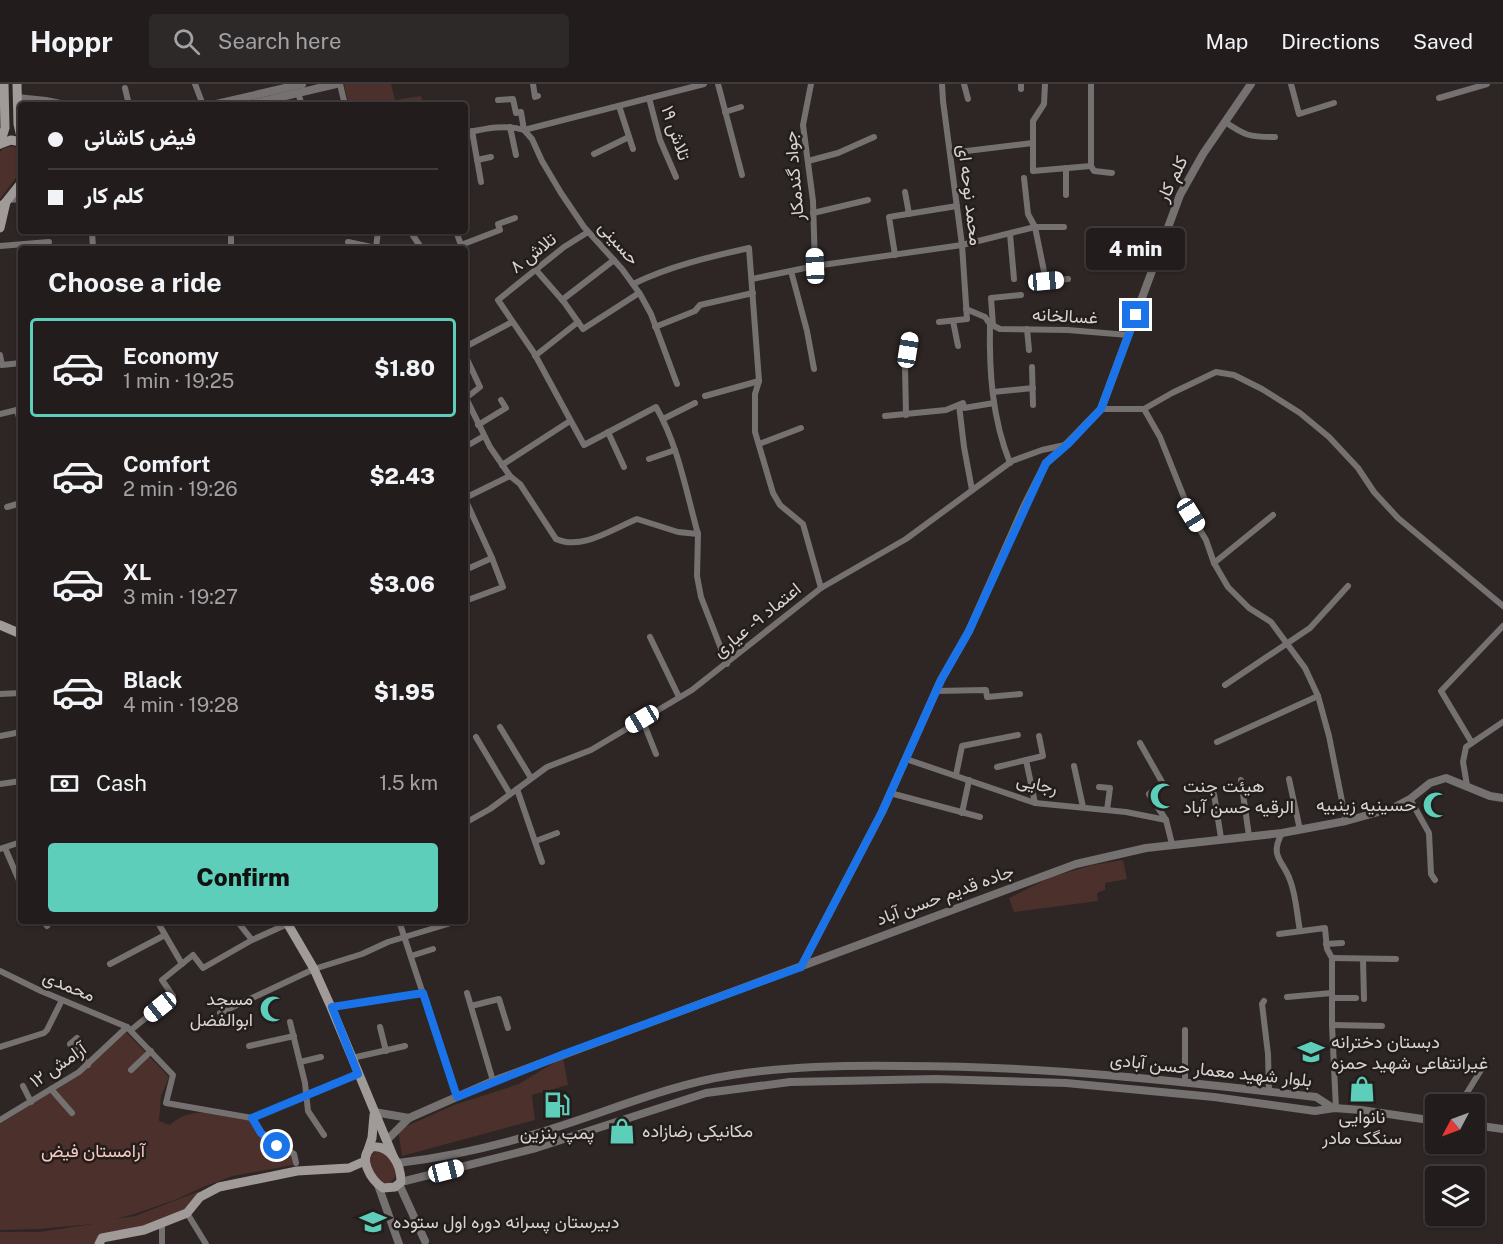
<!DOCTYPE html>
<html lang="en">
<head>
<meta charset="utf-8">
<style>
  :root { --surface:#221c1c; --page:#2e2929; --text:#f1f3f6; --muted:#a2a1a3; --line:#3f3a3b; --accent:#5cceba }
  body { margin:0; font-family:"Public Sans",Vazirmatn,sans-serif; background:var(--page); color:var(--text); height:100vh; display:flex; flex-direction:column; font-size:22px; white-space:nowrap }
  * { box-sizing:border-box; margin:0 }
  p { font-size:20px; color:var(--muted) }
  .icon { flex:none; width:33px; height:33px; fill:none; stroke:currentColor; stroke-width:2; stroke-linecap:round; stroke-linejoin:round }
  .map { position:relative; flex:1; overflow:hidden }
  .panel { position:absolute; left:18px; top:162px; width:450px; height:678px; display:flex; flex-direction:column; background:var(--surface); border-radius:6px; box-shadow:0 2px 4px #0004,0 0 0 2px var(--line) }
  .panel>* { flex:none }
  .top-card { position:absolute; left:18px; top:18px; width:450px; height:132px; border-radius:6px; box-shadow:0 2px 4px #0004,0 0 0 2px var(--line); display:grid; align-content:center; height:132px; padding:0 30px; background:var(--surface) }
  .needle { width:39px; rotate:229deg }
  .controls { position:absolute; left:1425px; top:1010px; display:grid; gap:12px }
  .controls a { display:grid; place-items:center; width:60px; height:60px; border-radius:6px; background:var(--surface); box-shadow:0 2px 4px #0004,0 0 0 2px var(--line); font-size:30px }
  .end { position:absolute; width:27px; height:27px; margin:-14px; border:8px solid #1a73e8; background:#fff; box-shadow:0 0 0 3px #fff }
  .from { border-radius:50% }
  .bubble { position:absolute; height:42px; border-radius:6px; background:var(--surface); box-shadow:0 2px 4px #0004,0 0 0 2px var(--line); font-size:20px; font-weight:800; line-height:42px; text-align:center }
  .car { position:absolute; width:18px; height:36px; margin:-18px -9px; border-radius:8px; box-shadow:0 0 4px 2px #0007; background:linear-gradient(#fff 24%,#345 0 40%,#fff 0 76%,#345 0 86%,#fff 0) }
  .top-card b { display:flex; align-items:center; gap:21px; height:57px; font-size:22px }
  .top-card b+b { border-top:2px solid var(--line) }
  .top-card i { width:15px; height:15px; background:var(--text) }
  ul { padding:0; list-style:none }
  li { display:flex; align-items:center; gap:18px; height:99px; margin:0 12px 9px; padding:0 18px; border:3px solid transparent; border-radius:6px }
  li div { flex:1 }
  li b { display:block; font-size:22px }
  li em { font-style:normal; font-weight:800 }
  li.on { border-color:var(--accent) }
  li>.icon { width:54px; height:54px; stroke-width:1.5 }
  h2 { padding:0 30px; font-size:27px; line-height:72px }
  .pay { display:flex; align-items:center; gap:15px; height:66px; padding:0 30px; font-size:22px }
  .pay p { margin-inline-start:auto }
  .button { display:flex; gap:12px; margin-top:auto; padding:12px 30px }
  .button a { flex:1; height:69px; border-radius:6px; background:var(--accent); color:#111; font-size:24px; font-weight:800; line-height:69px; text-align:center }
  header { display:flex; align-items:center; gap:36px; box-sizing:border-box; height:84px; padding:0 30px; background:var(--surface); border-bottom:2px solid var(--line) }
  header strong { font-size:28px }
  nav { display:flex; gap:33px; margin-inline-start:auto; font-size:21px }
  .search { width:420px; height:54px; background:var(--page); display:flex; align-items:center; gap:15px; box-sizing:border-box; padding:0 21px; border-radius:6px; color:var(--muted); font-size:22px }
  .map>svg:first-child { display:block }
  .green { fill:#4b302b }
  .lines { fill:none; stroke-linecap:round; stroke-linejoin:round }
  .minor { stroke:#757170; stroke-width:6 }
  .tertiary { stroke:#757170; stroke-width:8 }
  .secondary { stroke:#a09a99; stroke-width:9 }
  .route { stroke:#1a73e8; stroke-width:8 }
  .labels { text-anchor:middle; stroke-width:5; stroke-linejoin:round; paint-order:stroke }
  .street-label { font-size:18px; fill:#d8d3d2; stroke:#231d1b }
  .poi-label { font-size:18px; fill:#d8d3d2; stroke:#231d1b; text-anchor:start }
  .park-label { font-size:18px; fill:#f9c9c0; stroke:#231d1b }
</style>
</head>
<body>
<header>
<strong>Hoppr</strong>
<div class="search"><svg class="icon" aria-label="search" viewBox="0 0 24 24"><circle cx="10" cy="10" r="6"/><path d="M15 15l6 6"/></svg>Search here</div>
<nav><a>Map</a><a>Directions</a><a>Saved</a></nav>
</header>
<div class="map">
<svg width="1503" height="1160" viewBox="0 0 1503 1160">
  <rect width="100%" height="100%" fill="#2d2625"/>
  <!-- green -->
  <g class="green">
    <path d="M344,0h47l4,16 26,-4 2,9h-74z"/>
    <path d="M13,62l8,5v20l-21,28v-47l3,-4z"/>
    <path d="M1123,776l4,19 -22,4v7l-8,3 1,8 -84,11 -5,-14 42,-21 42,-12z"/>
    <path d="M125,947l44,46 -8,19 -2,25 11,4c22,-21 54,-10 80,-6 12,21 20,28 42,37l1,9 -60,11 -30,11 -28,13 -41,14 -18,5 19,-3 65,-25 -13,19 -90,34h-97v-12h40l53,-8 -55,5 -38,1v-106l84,-53z"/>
    <path d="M563,973l5,28 -36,10 3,25 -133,36 -4,-26 56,-25 65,-21z"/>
    <path d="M380,1067l12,7 4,18 -6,7 -7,1 -13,-16v-12l5,-4z"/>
  </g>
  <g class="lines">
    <!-- minor -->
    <g class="minor">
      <path d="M195,0l8,21"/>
      <path d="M340,0l5,21"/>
      <path d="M533,0l2,13 3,-1"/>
      <path d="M718,0l24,91"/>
      <path d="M811,0l-8,41 10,76 2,65"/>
      <path d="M964,0l4,15"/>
      <path d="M1021,0v5"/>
      <path d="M1045,0l-1,20 -11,17v50l58,-5v-82"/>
      <path d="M1291,0l8,30 35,-11"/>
      <path d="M125,4l4,17"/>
      <path d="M298,9l4,12"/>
      <path d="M17,13l29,3 24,5"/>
      <path d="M649,14l11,42 16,37"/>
      <path d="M1439,14l48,-14"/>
      <path d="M498,16l15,-1 3,14 5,-1 3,18 8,9 10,22 19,32 23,34 38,42 18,25 11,20 26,70"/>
      <path d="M619,22l14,43"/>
      <path d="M725,28l16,-5"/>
      <path d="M1225,38c21,14 24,15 50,15"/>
      <path d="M510,43l6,28"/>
      <path d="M472,47l9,51"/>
      <path d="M465,49c19,-4 40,-9 59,-3l180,-46"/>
      <path d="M950,69l83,-10"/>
      <path d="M594,70l35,-17"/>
      <path d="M477,76l14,-3"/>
      <path d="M808,77l30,-8 36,-16"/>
      <path d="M1091,82l3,5 18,2"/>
      <path d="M1024,94l4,36 7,13 11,54 22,-2"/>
      <path d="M905,108l4,22"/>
      <path d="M1066,111v-27"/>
      <path d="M8,116l13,-1"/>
      <path d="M813,129l55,-13"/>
      <path d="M92,147l1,18"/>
      <path d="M410,147l12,18"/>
      <path d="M456,147l5,14 39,-15 -2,-6 17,-6"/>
      <path d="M183,148v-1"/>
      <path d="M588,148l-24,15 -66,53 36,53 50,92 72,-38c22,38 30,84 42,127"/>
      <path d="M1010,150l4,45"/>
      <path d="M348,158l28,6 2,-17"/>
      <path d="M0,162l49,-4"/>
      <path d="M231,165v-18"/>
      <path d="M895,171l-6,-38 68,-11"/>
      <path d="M536,186l28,32 19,27 56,-36"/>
      <path d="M791,187l16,60 7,38"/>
      <path d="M752,195l63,-13 147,-21 73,-18h29"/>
      <path d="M633,200c37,-18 76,-27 116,-36l10,133 -4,13v38l18,61 7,12 23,19 18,64"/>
      <path d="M562,216l52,-40"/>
      <path d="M966,225l19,8 5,7 10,5 68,1 60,5"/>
      <path d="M953,237l5,25"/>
      <path d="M939,238l28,-3 -5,-74 -19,-144 -1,-17"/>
      <path d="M990,240c-1,47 2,94 20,139"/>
      <path d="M993,241l-2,-27 30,-3"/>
      <path d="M655,243l40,-16 5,-6 53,-12"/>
      <path d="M1027,245l2,21"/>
      <path d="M465,263l47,-25"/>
      <path d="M0,271l2,10 19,-2"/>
      <path d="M465,271l15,32 -14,11 24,49 20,29 10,8 36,55c26,12 58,-11 81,-20l41,13 20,2 -1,42 4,21 26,67"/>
      <path d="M535,272l43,-34"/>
      <path d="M1032,283l1,38"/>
      <path d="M993,308l40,-4"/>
      <path d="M705,312l54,-15"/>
      <path d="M959,321l5,42 8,43"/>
      <path d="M1101,325h43l28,-16 44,-21 18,3 28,14 38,24 29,24 29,31 16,24 24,26 105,88"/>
      <path d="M1144,325l16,28 31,78 15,25 8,23 14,24 21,21 22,14 34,46 13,28 11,40 17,85"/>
      <path d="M17,326l4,15"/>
      <path d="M0,330l21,-5"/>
      <path d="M906,331l-1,-49 5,-32"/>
      <path d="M885,332l61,-6 17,-7 1,5 30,-5"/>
      <path d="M663,335l32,-16"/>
      <path d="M478,341l28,-17 -5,-8"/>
      <path d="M608,348l16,35"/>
      <path d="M759,360l42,-16"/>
      <path d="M465,363l19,-11"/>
      <path d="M649,375l26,-9"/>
      <path d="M502,381l68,-44"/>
      <path d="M465,414l45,-22"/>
      <path d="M465,415l27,59 11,29 -38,14"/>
      <path d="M7,423l14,-4"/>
      <path d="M1214,479l59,-48"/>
      <path d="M465,486l27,-12"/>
      <path d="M650,553l29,60"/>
      <path d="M1225,601l85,-57 38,-42"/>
      <path d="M936,607l50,-1 1,7 33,-3"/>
      <path d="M0,610l21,-1"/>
      <path d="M642,635l14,35"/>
      <path d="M500,643l31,51"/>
      <path d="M0,652l21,-4"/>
      <path d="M476,653l34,57"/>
      <path d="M1217,658l101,-46"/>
      <path d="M1140,659l22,39 -13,12 17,26 6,24"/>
      <path d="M1472,659l-31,-52 62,-65"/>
      <path d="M906,675l129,44 91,9 40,8"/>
      <path d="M1026,676l9,43"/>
      <path d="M1074,682l9,41"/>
      <path d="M997,683l46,-11 -4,-20"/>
      <path d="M956,691l6,-29 56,-11"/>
      <path d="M1289,695l11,51"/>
      <path d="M1241,696l8,56"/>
      <path d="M0,700l21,-3"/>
      <path d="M1467,701l-4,-23 3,-15 37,-25"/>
      <path d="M1099,703l11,1 -3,22"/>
      <path d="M517,705l25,73"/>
      <path d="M890,709l90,24"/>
      <path d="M1214,710l7,44"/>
      <path d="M1410,715l19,34 2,41 4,6"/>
      <path d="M962,729l7,-33"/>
      <path d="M465,739l25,-14 57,-42 44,-17 101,-60 129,-102 85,-49 106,-78 30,-11 23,-5"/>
      <path d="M1282,749c-13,24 1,27 8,47 6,15 7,35 10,51"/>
      <path d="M536,757l21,-8"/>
      <path d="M5,764l16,37"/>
      <path d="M0,765l21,-7"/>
      <path d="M43,837l4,5"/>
      <path d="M157,837l25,43"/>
      <path d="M237,837l15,19"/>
      <path d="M399,837l58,176"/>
      <path d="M1279,850l46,-6 2,21 5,9v67l4,84"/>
      <path d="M1326,860l16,-1"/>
      <path d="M411,872l22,-7"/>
      <path d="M1332,874l64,1"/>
      <path d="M1363,875l1,40"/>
      <path d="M110,880l55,-29"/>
      <path d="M0,887l41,20 86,36 46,48 -7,28 86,15"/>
      <path d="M467,909l26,88"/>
      <path d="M1287,913l45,-4"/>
      <path d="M1332,914h24"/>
      <path d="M1264,917l-2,3 6,50 1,38"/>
      <path d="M471,922l28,-7 9,29"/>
      <path d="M331,923l92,-14"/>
      <path d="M220,929l94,-44 48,-15 26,-12 63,-19"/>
      <path d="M290,938l15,61 3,28 16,24"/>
      <path d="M1332,941l50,1"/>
      <path d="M380,943l6,24"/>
      <path d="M131,946l42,-34 -11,-16 31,-25 10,13 49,-28 42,-19"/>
      <path d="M1185,946v51"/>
      <path d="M77,954l-7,6 18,21"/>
      <path d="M249,962l45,-10"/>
      <path d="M0,963l44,-14 3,-3 15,-30"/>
      <path d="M352,974l53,-12"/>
      <path d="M300,978l21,-5"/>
      <path d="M131,986l20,-19"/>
      <path d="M23,1002l8,16"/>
      <path d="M51,1005l21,24"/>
      <path d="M1460,1020l21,-34"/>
      <path d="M252,1034l107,-44"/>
      <path d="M252,1034l13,20 29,16 2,9"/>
      <path d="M0,1036l79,-48 48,-45"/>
      <path d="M187,1129l19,31"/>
      <path d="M162,1138v22"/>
    </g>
    <!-- tertiary -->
    <g class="tertiary">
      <path d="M212,21l90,-21"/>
      <path d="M247,21l89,-21"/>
      <path d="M801,883l81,-155 59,-132 28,-49 55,-124 22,-44 21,-19 34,-35 79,-214 23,-41 48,-70"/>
      <path d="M374,1028l35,6"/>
      <path d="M1474,1041l29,4"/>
      <path d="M387,1056l22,-22 84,-37 583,-217 70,-16 136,-15 64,-12 47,-13 17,-9 20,-16 16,-5 44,18 13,2"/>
      <path d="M398,1079c51,-6 102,-18 150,-33 62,-19 120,-45 184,-55 57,-9 116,-10 173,-9 138,0 274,15 411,31l17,11"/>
      <path d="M401,1098l135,-34 170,-55 84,-11 146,-3 130,4 148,14 101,14 19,-3 27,2 75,11"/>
      <path d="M399,1100l26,57"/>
      <path d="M378,1101l21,59"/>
    </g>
    <!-- secondary -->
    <g class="secondary">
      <path d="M17,0l1,40 3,13"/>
      <path d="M0,60l5,-16 -1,-44"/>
      <path d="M0,60l11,-4 10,2"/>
      <path d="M0,123l5,-4 16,-20"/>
      <path d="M0,144l6,-26"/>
      <path d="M0,541l21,9"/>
      <path d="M286,837l28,48 17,38 62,149"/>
      <path d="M372,1063c19,-2 29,18 29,35l-6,5 -12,1c-12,-8 -26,-30 -11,-41z"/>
      <path d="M368,1066l4,-12 2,-23"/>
      <path d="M99,1160l3,-6 42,-8 43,-17 13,-16 19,-10 78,-16 52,-3 16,-7"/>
    </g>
  </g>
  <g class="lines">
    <!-- route -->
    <path class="route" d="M277,1062l-16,-13 -9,-15 106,-44 -26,-67 91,-14 34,104 107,-43 237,-87 81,-155 59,-132 28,-49 70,-153 7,-15 22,-19 33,-35 35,-94"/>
  </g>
  <!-- icons -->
  <defs>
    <g id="mosque-bare" transform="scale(2.07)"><path d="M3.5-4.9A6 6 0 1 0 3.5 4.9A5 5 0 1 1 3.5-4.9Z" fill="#5cceba" stroke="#231d1b" stroke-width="2.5" paint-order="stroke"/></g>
    <g id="school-bare" transform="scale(2.07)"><path d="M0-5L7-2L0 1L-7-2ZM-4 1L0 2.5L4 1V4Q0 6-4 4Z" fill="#5cceba" stroke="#231d1b" stroke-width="2.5" paint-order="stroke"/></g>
    <g id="shop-bare" transform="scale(2.07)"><path d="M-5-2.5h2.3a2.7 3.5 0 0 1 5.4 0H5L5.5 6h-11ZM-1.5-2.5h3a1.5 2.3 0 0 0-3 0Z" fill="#5cceba" stroke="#231d1b" stroke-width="2.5" paint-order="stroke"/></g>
    <g id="fuel-bare" transform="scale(2.07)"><path d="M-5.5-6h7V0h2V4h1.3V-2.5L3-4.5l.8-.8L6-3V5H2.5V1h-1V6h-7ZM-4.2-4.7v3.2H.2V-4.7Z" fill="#5cceba" stroke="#231d1b" stroke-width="2.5" paint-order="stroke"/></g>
  </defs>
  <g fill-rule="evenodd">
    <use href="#mosque-bare" x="1163" y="712"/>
    <use href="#mosque-bare" x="1436" y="721"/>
    <use href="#mosque-bare" x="273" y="925"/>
    <use href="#school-bare" x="1311" y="968"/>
    <use href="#shop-bare" x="1362" y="1005"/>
    <use href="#fuel-bare" x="557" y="1021"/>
    <use href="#shop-bare" x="622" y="1047"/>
    <use href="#school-bare" x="373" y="1138"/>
  </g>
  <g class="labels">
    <!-- street labels -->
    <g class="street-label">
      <text transform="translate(676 49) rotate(71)" y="6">تلاش ۱۹</text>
      <text transform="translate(794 92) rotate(-95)" y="6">جواد گندمکار</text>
      <text transform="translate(1172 95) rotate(-64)" y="6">کلم کار</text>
      <text transform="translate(970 111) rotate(83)" y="6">محمد نوحه ای</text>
      <text transform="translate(619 159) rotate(49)" y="6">حسینی</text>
      <text transform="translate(533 169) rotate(-38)" y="6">تلاش ۸</text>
      <text transform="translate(1065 232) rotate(3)" y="6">غسالخانه</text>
      <text transform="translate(757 536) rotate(-39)" y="6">اعتماد ۹ - عیاری</text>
      <text transform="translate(1037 700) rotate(12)" y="6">رجایی</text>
      <text transform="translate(945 811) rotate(-20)" y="6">جاده قدیم حسن آباد</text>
      <text transform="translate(69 902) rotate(22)" y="6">محمدی</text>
      <text transform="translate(58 981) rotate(-35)" y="6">آرامش ۱۲</text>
      <text transform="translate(1211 986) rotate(6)" y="6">بلوار شهید معمار حسن آبادی</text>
    </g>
    <!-- poi labels -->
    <g class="poi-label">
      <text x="1183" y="708">هیئت جنت<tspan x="1183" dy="21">الرقیه حسن آباد</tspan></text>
      <text x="1416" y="727" text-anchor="end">حسینیه زینبیه</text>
      <text x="253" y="921" text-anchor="end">مسجد<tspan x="253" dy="21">ابوالفضل</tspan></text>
      <text x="1331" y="964">دبستان دخترانه<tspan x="1331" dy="21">غیرانتفاعی شهید حمزه</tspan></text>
      <text x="1362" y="1039" text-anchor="middle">نانوایی<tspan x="1362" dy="21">سنگک مادر</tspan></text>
      <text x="642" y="1053">مکانیکی رضازاده</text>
      <text x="557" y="1055" text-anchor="middle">پمپ بنزین</text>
      <text x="393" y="1144">دبیرستان پسرانه دوره اول ستوده</text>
    </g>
    <!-- park labels -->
    <g class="park-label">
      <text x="93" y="1073">آرامستان فیض</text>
    </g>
  </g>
</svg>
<div class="controls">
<a><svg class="needle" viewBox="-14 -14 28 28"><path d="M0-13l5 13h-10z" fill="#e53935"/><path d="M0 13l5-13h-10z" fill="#a2a1a3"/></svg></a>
<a><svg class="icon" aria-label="layers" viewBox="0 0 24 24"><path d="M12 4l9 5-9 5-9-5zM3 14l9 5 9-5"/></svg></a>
</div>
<i class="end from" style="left:277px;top:1062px"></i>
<i class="end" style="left:1136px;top:231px"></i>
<div class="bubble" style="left:1086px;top:144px;width:99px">4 min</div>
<i class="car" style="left:815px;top:182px;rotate:358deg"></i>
<i class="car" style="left:1046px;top:197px;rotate:85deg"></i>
<i class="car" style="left:908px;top:266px;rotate:9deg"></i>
<i class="car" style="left:1191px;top:431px;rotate:148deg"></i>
<i class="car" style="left:642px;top:635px;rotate:239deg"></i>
<i class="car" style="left:160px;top:923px;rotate:231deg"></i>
<i class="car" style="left:446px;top:1087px;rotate:76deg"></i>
<div class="top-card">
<b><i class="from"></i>فیض کاشانی</b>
<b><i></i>کلم کار</b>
</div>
<section class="panel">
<h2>Choose a ride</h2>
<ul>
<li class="on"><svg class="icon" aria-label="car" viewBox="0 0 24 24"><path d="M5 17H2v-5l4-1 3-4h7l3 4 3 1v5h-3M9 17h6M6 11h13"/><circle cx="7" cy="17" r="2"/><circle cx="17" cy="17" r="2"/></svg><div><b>Economy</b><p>1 min · 19:25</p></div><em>$1.80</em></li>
<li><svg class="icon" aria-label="car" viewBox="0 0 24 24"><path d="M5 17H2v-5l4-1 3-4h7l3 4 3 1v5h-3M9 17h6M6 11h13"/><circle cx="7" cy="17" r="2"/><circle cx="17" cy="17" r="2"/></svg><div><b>Comfort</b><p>2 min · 19:26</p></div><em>$2.43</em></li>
<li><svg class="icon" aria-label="car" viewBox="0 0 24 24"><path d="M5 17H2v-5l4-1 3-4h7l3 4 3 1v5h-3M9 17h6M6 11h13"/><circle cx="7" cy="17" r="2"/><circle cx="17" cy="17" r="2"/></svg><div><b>XL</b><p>3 min · 19:27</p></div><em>$3.06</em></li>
<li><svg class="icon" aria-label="car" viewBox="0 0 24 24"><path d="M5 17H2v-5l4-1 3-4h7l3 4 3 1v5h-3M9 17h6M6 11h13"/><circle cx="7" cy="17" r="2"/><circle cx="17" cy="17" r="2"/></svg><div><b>Black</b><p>4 min · 19:28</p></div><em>$1.95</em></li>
</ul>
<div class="pay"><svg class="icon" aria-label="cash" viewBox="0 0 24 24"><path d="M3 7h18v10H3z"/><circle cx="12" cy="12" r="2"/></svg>Cash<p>1.5 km</p></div>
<div class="button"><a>Confirm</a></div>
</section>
</div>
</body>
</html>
